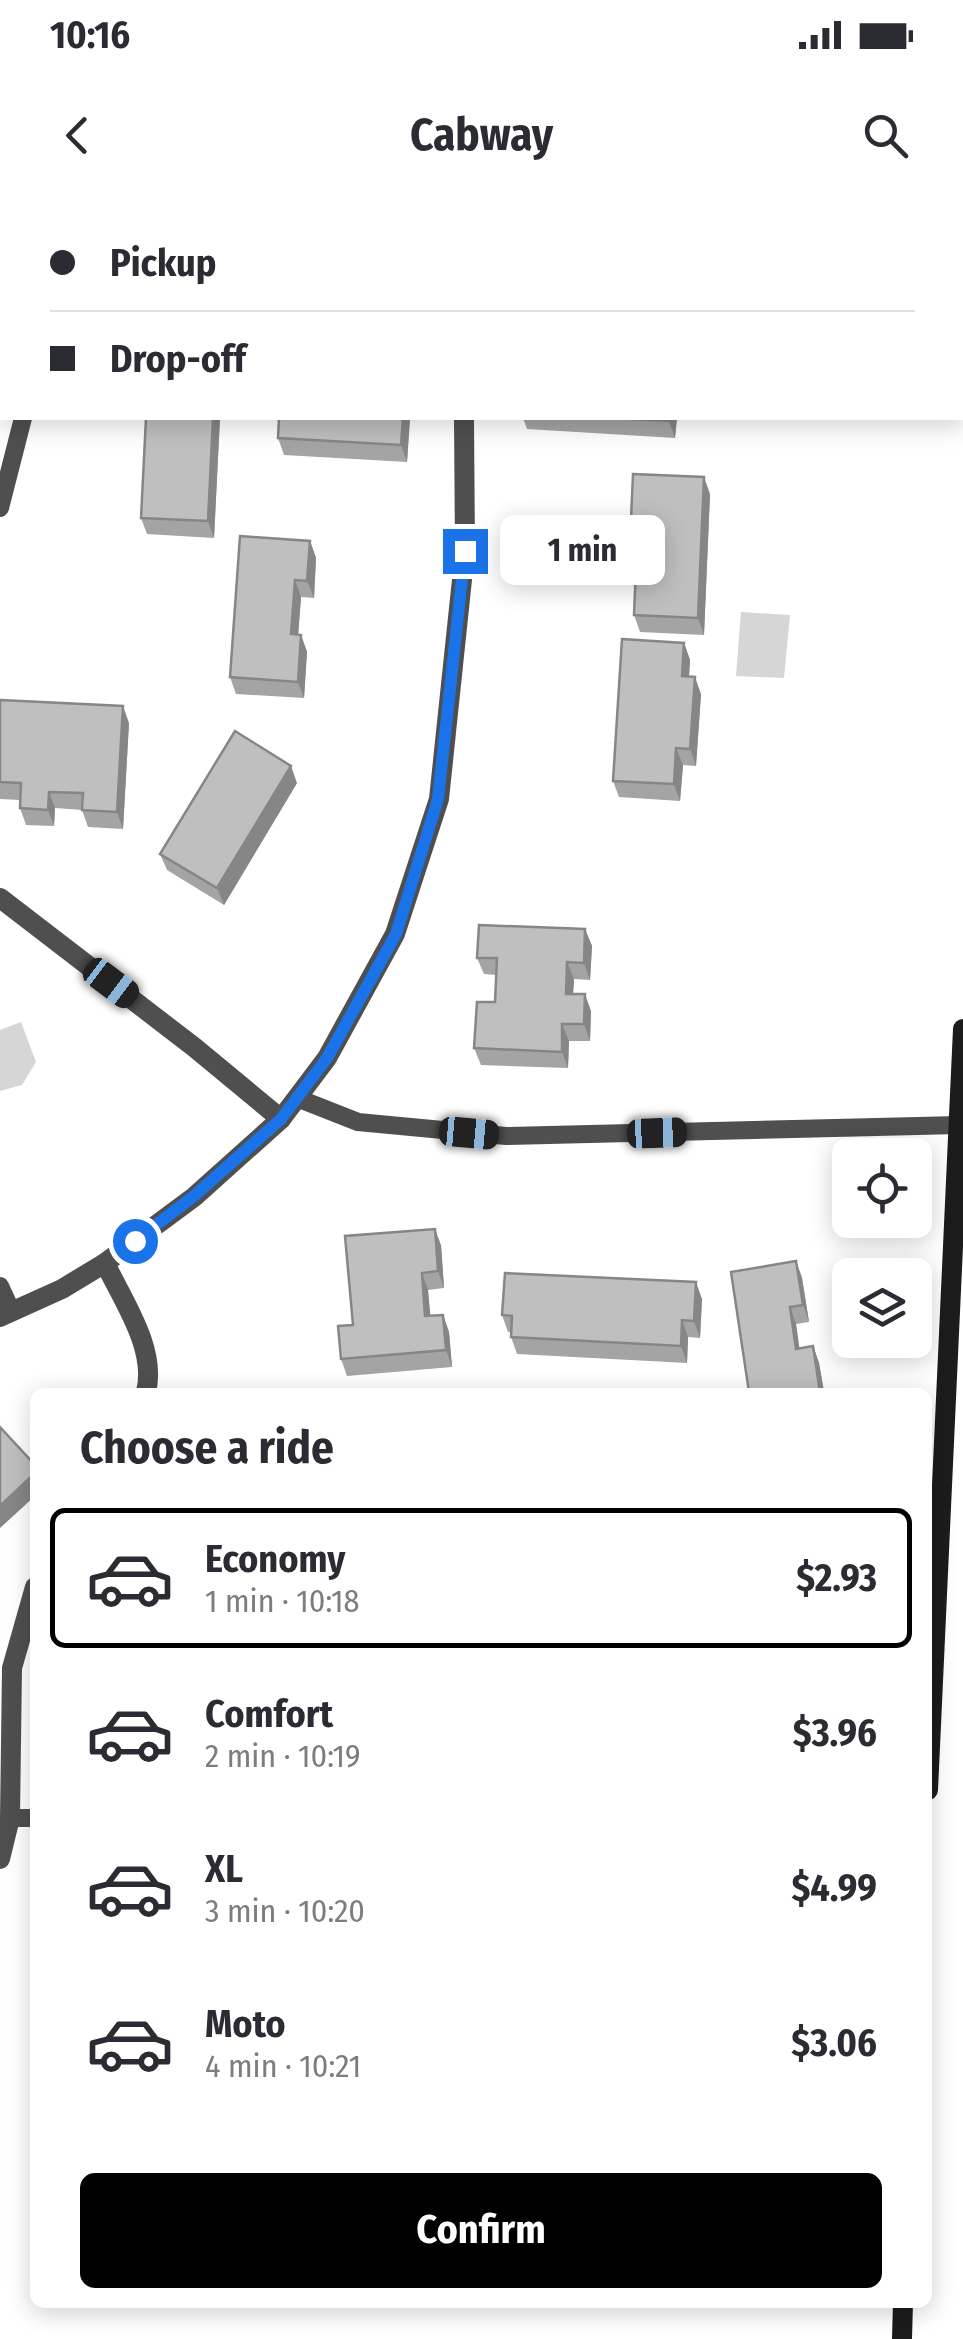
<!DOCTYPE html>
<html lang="en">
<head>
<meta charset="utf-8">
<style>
  :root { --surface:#fff; --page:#f7f7f7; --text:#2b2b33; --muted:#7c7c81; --line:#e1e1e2; --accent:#000 }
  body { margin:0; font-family:"Fira Sans Condensed",sans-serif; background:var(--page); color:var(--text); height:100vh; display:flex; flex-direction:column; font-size:38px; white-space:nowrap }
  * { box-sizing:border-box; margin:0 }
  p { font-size:32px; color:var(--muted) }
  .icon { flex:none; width:55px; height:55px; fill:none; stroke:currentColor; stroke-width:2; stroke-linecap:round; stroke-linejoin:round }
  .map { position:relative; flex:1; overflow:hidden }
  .side { position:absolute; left:30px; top:1188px; width:902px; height:920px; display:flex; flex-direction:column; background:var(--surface); border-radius:15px; box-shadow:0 5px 25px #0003 }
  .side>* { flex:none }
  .hud { position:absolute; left:0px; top:0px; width:965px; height:220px; box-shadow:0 5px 25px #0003; display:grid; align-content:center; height:220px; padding:0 50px; background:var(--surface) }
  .fabs { position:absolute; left:832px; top:938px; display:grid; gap:20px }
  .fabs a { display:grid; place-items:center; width:100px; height:100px; border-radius:15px; background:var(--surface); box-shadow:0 5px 25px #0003; font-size:50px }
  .end { position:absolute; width:45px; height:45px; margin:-22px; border:12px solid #1a73e8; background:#fff; box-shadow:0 0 0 5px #fff }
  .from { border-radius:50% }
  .bubble { position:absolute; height:70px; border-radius:15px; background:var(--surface); box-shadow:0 5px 25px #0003; font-size:32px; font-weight:700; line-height:70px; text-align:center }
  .car { position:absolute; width:30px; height:60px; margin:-30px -15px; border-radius:12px; box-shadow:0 0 8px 2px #0007; background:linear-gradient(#222 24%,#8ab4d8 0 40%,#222 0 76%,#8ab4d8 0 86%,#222 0) }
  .hud b { display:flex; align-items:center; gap:35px; height:95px; font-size:38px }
  .hud b+b { border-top:2px solid var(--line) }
  .hud i { width:25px; height:25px; background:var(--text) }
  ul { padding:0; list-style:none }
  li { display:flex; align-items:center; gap:30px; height:140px; margin:0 20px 15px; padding:0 30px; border:5px solid transparent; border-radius:15px }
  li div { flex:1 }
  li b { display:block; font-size:38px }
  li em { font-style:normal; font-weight:700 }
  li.current { border-color:var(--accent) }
  li>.icon { width:90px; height:90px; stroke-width:1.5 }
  h2 { padding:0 50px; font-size:45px; line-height:120px }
  .button { display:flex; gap:20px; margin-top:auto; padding:20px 50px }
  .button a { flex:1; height:115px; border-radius:15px; background:var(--accent); color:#fff; font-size:40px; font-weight:700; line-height:115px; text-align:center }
  .status { display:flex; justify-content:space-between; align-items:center; height:70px; padding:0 50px; background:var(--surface); direction:ltr }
  .status svg { height:28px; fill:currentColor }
  header { display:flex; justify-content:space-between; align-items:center; height:130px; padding:0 50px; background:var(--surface); font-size:45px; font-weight:700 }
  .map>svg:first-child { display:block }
  .green { fill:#d6d6d6 }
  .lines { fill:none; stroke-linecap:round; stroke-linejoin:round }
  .service { stroke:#4f4f4f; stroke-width:18 }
  .minor { stroke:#4f4f4f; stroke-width:20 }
  .secondary { stroke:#1c1c1c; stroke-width:20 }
  .wall { fill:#a4a4a4 }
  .shaded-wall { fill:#868686 }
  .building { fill:#bfbfbf; stroke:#868686; stroke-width:2.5 }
  .route { stroke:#1a73e8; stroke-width:12 }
</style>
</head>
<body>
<div class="status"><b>10:16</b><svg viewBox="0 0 49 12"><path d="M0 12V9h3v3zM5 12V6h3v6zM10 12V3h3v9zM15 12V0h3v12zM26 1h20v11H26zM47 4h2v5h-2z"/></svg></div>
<header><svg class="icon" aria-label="back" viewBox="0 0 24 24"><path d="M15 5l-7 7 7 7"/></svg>Cabway<svg class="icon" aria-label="search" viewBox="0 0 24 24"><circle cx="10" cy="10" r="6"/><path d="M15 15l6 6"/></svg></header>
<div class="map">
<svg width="963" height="2139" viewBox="0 0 963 2139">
  <rect width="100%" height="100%" fill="#fff"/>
  <!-- green -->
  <g class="green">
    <path d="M741,412l49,3 -6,63 -48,-2z"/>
    <path d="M21,822l15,40 -14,23 -22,6v-61z"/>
  </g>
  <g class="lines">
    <!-- service -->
    <g class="service">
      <path d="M479,2v-2"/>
      <path d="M0,308l23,-90"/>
      <path d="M297,898l61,24 148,14 453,-11"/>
      <path d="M0,1086l12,26"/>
      <path d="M10,1618h25"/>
    </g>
    <!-- minor -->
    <g class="minor">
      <path d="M0,698l194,149 87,72"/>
      <path d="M105,1063c18,38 52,86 41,129"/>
      <path d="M0,1117l62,-28 43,-26 89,-66 87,-78 46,-61 68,-124 44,-135 26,-248 -1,-133"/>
      <path d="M0,1659l10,-41 2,-150 23,-81"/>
    </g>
    <!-- secondary -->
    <g class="secondary">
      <path d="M928,1590l35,-761"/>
      <path d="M902,2139l1,-37"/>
    </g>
  </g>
  <!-- wall -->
  <g class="wall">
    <path d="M146,218h74l-6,120 -67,-4 -6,-16z"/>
    <path d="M410,218l-3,44 -123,-7 -6,-17z"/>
    <path d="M523,218h154l-2,20 -148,-9z"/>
    <path d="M710,294l-6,141 -64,-3 -6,-17 4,-79 -7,-17z"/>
    <path d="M310,341l6,17 -2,40 -13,-1 -3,38h3l6,17 -3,46 -68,-4 -6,-17z"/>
    <path d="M684,443l6,17 -1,16 12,18 -5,72 -13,-1 -3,36 -61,-4 -6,-16z"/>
    <path d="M0,500l129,23 -6,106 -35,-2 -6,-17 -27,-2 -1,18 -28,-1 -6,-17v-8l-20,-1z"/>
    <path d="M297,583l-73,122 -57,-35 -7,-16z"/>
    <path d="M585,729l7,17 -2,34 -16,-1 -1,15 18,17 -1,30h-21l-1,27 -87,-3 -7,-17 21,-46 1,-27 -12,-1 -7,-16z"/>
    <path d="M441,1045l3,43 -16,2 2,26 13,-1 6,17 3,35 -105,9 -6,-17 12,-34z"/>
    <path d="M796,1061l6,17 7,44 -13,2 3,24 14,-2 6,17 5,29h-75z"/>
    <path d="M702,1099l-2,39 -12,-1 -1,26 -170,-9 -6,-17v-5h-3l-6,-17z"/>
  </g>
  <!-- shaded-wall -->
  <g class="shaded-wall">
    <path d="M213,218h7l-6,120 -6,-17z"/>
    <path d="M403,218h7l-3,44 -6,-17z"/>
    <path d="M669,218h8l-2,20 -6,-17z"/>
    <path d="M704,277l6,17 -6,141 -6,-17z"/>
    <path d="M310,341l6,17 -2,40 -7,-17z"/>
    <path d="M295,380l6,17 -4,54 -6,-17z"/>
    <path d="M301,435l6,17 -3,46 -6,-16z"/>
    <path d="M684,443l6,17 -2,33 -6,-17z"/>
    <path d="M695,477l6,17 -5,72 -6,-17z"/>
    <path d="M123,506l6,17 -6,106 -6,-17z"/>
    <path d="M676,548l7,17 -3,36 -6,-17z"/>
    <path d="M291,566l6,17 -73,122 -7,-17z"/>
    <path d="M49,592l6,16 -1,18 -6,-16z"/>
    <path d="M585,729l7,17 -2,34 -6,-17z"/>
    <path d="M567,762l7,17 -2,32 -6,-17z"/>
    <path d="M585,794l6,17 -1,30 -6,-17z"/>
    <path d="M562,824l7,17 -1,27 -6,-16z"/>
    <path d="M435,1029l6,16 3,43 -6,-17z"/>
    <path d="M796,1061l6,17 7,44 -6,-17z"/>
    <path d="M422,1073l6,17 4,43 -7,-17z"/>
    <path d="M696,1082l6,17 -2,39 -6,-17z"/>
    <path d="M790,1107l6,17 6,42 -6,-17z"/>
    <path d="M443,1115l6,17 3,35 -6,-17z"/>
    <path d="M682,1120l6,17 -1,26 -6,-17z"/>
    <path d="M813,1146l6,17 5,29h-4z"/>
    <path d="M35,1273v23l-35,32v-22z"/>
  </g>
  <!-- building -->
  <g class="building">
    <path d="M146,218h67l-5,103 -67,-3z"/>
    <path d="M279,218h124l-2,27 -123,-7z"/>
    <path d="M615,218h54v3z"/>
    <path d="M633,274l71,3 -6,141 -64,-3 4,-96h-7z"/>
    <path d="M240,336l70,5 -3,40 -12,-1 -4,54 10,1 -3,47 -68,-5z"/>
    <path d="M622,439l62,4 -2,33 13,1 -5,72 -14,-1 -2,36 -61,-3z"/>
    <path d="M0,500l123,6 -6,106 -35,-2 1,-17 -34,-1 -1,18 -28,-2 1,-25 -21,-1z"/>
    <path d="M235,531l56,35 -74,122 -57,-34z"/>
    <path d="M479,725l106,4 -1,34 -17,-1 -1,32h19l-1,30h-22v28l-88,-4 3,-46h18l2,-44h-20z"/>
    <path d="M435,1029l3,42 -16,2 3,43 18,-1 3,35 -105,9 -3,-33 15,-1 -8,-89z"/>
    <path d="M796,1061l7,44 -13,2 6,42 17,-3 7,46h-71l-18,-120z"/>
    <path d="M505,1073l191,9 -2,39 -12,-1 -1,26 -170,-9 1,-21 -10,-1z"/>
    <path d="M0,1227l35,38v8l-35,33z"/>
  </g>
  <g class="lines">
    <!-- route -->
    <path class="route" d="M135,1041l59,-45 87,-77 46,-61 69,-124 42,-135 27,-248"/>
  </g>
</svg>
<div class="fabs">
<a><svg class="icon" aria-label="locate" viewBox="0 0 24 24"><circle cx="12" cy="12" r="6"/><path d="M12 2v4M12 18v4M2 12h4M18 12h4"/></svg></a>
<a><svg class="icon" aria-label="layers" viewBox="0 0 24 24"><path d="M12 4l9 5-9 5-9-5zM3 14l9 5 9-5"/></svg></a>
</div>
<i class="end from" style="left:135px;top:1041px"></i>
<i class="end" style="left:465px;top:351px"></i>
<div class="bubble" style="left:500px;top:315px;width:165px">1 min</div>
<i class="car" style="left:111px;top:783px;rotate:127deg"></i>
<i class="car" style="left:469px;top:933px;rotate:95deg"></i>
<i class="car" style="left:657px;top:933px;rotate:88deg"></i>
<div class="hud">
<b><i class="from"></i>Pickup</b>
<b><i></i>Drop-off</b>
</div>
<section class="side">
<h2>Choose a ride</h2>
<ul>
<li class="current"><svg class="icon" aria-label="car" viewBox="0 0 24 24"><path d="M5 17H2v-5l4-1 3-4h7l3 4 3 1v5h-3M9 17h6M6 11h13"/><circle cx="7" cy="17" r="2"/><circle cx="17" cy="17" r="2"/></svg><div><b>Economy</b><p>1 min · 10:18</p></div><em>$2.93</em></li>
<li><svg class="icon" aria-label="car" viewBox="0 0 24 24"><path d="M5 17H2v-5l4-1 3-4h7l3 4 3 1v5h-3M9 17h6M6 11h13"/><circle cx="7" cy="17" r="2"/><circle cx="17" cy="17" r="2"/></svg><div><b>Comfort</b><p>2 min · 10:19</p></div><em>$3.96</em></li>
<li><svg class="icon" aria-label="car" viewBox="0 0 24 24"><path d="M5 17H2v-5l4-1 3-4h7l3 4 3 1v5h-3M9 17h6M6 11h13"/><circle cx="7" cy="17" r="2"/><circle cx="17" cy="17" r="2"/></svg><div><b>XL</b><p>3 min · 10:20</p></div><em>$4.99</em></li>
<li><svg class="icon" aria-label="car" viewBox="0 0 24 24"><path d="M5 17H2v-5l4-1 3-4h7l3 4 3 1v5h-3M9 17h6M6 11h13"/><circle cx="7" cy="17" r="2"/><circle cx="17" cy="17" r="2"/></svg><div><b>Moto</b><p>4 min · 10:21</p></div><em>$3.06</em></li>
</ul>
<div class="button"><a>Confirm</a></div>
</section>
</div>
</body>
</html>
